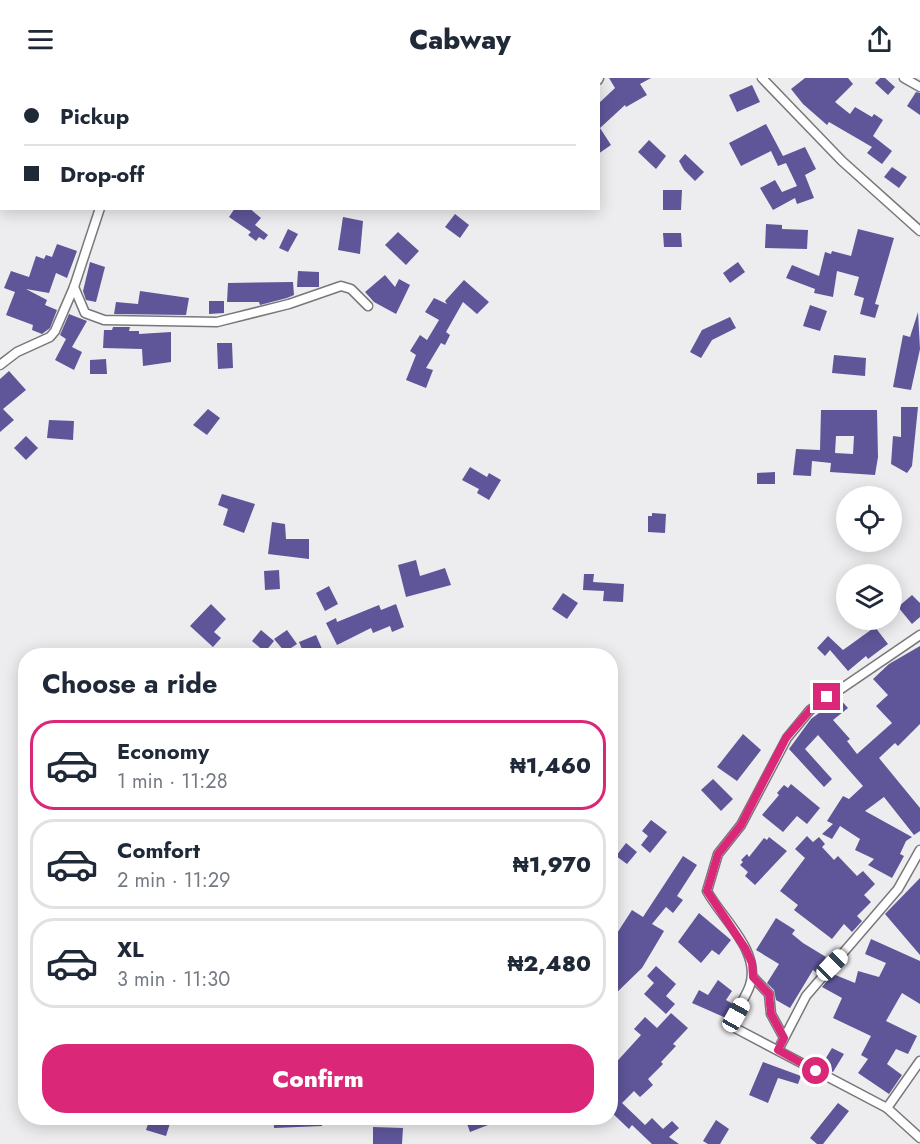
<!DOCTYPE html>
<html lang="en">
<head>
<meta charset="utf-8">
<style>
  :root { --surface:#fff; --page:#f2f2f3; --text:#1f2937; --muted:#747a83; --line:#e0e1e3; --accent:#db2777 }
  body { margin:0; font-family:Jost,sans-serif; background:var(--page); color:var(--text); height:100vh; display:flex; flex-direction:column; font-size:22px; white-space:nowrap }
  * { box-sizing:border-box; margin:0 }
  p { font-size:20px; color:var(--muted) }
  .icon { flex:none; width:33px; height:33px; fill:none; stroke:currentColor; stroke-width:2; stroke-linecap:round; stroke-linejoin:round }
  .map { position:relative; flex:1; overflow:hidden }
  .sheet { position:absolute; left:18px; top:570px; width:600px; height:477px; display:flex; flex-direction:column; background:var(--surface); border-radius:24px; box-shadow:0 3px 15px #0003 }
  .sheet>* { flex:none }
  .banner { position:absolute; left:0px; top:0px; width:600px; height:132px; box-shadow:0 3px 15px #0003; display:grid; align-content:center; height:132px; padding:0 24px; background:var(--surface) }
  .buttons { position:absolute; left:836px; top:408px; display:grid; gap:12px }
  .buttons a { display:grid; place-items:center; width:66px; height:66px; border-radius:50%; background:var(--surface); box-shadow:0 3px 15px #0003; font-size:30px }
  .end { position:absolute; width:27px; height:27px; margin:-14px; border:8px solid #db2777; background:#fff; box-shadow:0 0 0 3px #fff }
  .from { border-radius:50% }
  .car { position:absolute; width:18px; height:36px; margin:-18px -9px; border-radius:8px; box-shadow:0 0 4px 2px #0007; background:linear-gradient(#fff 24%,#345 0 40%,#fff 0 76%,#345 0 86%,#fff 0) }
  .banner b { display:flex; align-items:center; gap:21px; height:57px; font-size:22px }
  .banner b+b { border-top:2px solid var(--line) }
  .banner i { width:15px; height:15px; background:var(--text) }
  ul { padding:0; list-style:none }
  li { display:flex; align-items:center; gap:18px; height:90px; margin:0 12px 9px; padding:0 12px; border:3px solid var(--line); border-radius:24px }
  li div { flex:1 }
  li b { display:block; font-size:22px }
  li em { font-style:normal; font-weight:800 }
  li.active { border-color:var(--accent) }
  li>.icon { width:54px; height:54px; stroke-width:1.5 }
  h2 { padding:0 24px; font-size:27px; line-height:72px }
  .button { display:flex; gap:12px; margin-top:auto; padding:12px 24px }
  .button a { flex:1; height:69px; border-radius:24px; background:var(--accent); color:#fff; font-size:24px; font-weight:800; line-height:69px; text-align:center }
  header { display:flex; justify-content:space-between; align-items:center; height:78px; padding:0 24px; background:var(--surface); font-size:27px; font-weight:800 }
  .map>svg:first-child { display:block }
  .building { fill:#5e5699; fill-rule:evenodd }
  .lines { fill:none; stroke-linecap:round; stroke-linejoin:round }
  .minor-casing { stroke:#78787a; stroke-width:11 }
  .minor { stroke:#fff; stroke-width:8 }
  .route { stroke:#db2777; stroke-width:8 }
</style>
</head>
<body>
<header><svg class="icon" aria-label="menu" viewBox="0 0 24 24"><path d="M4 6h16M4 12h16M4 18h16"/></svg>Cabway<svg class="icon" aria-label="share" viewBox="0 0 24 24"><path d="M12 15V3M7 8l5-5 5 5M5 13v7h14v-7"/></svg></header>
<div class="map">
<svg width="920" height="1066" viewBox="0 0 920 1066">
  <rect width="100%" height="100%" fill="#ededef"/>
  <!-- building -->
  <g class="building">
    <path d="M609,0h42l-11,6 7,11 -21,12 -1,-2 -25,23 11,17 -13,9v-50l17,-16z"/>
    <path d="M805,0h43l5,6 -18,18 15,12 5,-7 17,10 2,-3 9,6 -10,16 19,15 -10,13 -15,-11 5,-6 -43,-25 -2,3 -24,-21 -12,-15z"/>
    <path d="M880,0h5l10,9 -7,8 -13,-12z"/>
    <path d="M752,7l8,17 -23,10 -8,-17z"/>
    <path d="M916,14l4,1v22l-13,-9z"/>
    <path d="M766,46l17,32 22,-9 11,22 -11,6 9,23 -17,6 -2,-6 -22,12 -13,-22 15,-8 7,12 15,-6 -11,-23 -8,3 -7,-15 -30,15 -12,-23z"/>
    <path d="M649,62l17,16 -10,13 -18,-17z"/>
    <path d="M685,76l19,18 -9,9 -11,-11 -5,-9z"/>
    <path d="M892,89l15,10 -8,11 -15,-11z"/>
    <path d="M663,112h19l-1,20h-18z"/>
    <path d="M235,130h14l12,10 -6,7 13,10 -4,5 -5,-3 -3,4 -8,-6 3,-3 -22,-15z"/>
    <path d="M455,136l14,11 -9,13 -15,-11z"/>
    <path d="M343,139l20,4 -3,33 -22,-4z"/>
    <path d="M766,146l16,1v4l26,1 -1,19 -42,-1z"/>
    <path d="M288,151l10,5 -10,18 -9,-4z"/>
    <path d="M858,151l36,9 -19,66 4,1 -4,13 -15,-4 4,-16 -10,-3 5,-18 -22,-6 -4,26 -19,-4 1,-4 -29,-11 6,-13 27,11 6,-24 6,2 1,-3 19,5z"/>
    <path d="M398,154l21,19 -13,14 -21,-20z"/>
    <path d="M663,155h18l1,14h-18z"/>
    <path d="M57,166l20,7 -10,27 -11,-5 -7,20 -23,-4 21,11 -2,5 12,5 -7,18 -8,6 -10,-4 1,-5 -27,-10 9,-23 -11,-4 7,-17 18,6 7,-21 8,3 2,-4 6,2z"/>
    <path d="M90,184l15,5 -9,35 -10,-2 -3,-9z"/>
    <path d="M738,184l7,10 -15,11 -7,-10z"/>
    <path d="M298,193l21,1v15h-22z"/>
    <path d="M385,197l10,12 4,-8 11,6 -14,29 -22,-12 -9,-10z"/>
    <path d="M464,202l25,22 -12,12 -14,-12 -17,30 4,3 -5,10 -4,-2 -15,25 7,2 -7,18 -20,-8 10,-25 -6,-4 10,-16 7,5 12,-20 -14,-8 9,-14 13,6 -2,-3z"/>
    <path d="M293,204l1,13 -7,3 -27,7 -1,-3h-32l1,-19z"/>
    <path d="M140,213l49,7 -3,17 -72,-1 2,-12 22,2z"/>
    <path d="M209,223h15v12l-15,1z"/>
    <path d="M810,227l17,6 -7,20 -17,-5z"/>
    <path d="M918,234l2,37 -9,41 -18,-3 10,-52 7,2z"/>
    <path d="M69,236l18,7 -15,26 10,5 -8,18 -19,-10 11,-21 -6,-4z"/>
    <path d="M730,239l6,11 -24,12 -11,18 -11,-6 12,-22z"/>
    <path d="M113,249h17l-1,4h10v3l32,-2v30l-28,4 -1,-17 -39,-1 1,-18h8z"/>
    <path d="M217,265h15l1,25 -15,1z"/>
    <path d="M834,277l32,3 -1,18 -33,-3z"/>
    <path d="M106,281l1,15h-17v-14z"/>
    <path d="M9,293l17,19 -23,19 11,11 -14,12v-53z"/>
    <path d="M901,329h17l-6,59 -5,7 -16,-9 2,-28 8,1z"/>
    <path d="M208,331l12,9 -13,17 -14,-10z"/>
    <path d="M821,332h56l1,47 -3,18 -45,-3 1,-9 -19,-2 -1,15 -18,-1 3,-26 24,1zM836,358h18l-1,18 -18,-1z"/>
    <path d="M49,342l25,1 -1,19 -26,-2z"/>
    <path d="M26,358l12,12 -12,12 -12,-12z"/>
    <path d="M470,389l17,10 2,-4 12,7 -12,20 -12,-7 2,-4 -17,-9z"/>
    <path d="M775,394v12h-18v-11z"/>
    <path d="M222,416l33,10 -11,29 -21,-8 5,-16 -10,-4z"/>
    <path d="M652,435l14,1 -1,19 -17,-1v-16h4z"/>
    <path d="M272,444l13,2 1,15h23v20l-41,-5z"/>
    <path d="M416,482l4,16 25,-8 6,17 -45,12 -8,-32z"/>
    <path d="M279,492l1,19 -15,1 -1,-19z"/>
    <path d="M584,496h10l-1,8 31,2 -1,18 -20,-1 1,-10 -21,-1z"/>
    <path d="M329,508l9,18 -13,7 -9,-18z"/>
    <path d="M563,515l15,10 -11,16 -15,-10z"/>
    <path d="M912,517l8,8v14l-8,7 -14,-17z"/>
    <path d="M211,526l15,15 -12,13 7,6 -8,9 -23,-21z"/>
    <path d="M396,526l8,23 -12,5 -2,-6 -17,7 -2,-5 -34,17 -11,-22 10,-5 1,4 42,-17 2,5z"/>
    <path d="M875,549l13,17 -20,15 -2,-3 -18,15 -18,-21 -5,6 -8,-8 11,-12 15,14z"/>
    <path d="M261,552l13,11 -9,11 -13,-11z"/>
    <path d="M287,552l10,14 -12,8 -11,-13z"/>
    <path d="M316,557l9,21h-20l-6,-14z"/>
    <path d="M920,568v78l-22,22 -3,-3 -16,15 41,50v23l-6,4 -30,-38 -19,14 47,26 -6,4 -6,13 4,2 -12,22 -24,-13 6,-6 -19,-9 5,-11 -20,-13 -8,13 -10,-5 11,-10 -6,-3 16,-25 6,3 14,-13 -45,-51 -13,14 27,30 -8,8 -35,-38 22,-30 28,-21 9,10 -15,12 17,19 -3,2 10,13 35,-31 -16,-17 12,-11 -15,-16 16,-15z"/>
    <path d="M743,656l18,16 -24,31 -20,-14z"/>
    <path d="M713,701l20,20 -12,12 -20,-21z"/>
    <path d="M791,706l29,24 -13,16 -10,-8 -14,16 -21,-17 17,-20 -2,-2 7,-8 4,3z"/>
    <path d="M651,742l16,12 -17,21 -9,-8 7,-9 -6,-5z"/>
    <path d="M807,758l6,6 6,-5 6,7 -3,3 12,13 4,-4 19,20 6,-5 12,13 -11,11 7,7 -14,14 5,5 -10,11 -8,-8 -12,15 -38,-29 4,-5 -18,-14 25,-33 -10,-9z"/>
    <path d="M769,759l18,14 -32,34 -10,-9 3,-4 -8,-7 3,-3 -2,-2 6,-6 2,3 15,-19 3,2z"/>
    <path d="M626,765l11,9 -10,12 -11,-8z"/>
    <path d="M683,778l14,9 -20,31 6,4 -10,13 -7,-6 -14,17 12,7 -22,37 -32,31v-55l22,-34 11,7z"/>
    <path d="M920,800v77l-35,-41z"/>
    <path d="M699,835l32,27 -12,15 -7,-5 -11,13 -23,-21z"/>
    <path d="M776,840l19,12 -3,4 11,9 23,14 -9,16 -4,-3 -23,38 -14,-8 -2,-10 -7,-7 12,-19 -23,-14z"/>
    <path d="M871,861l49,22v43l-18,-11 -16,28 31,15 -9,18 -12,-5 -9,15 15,11 -13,19 -31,-21 10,-14 -7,-4 10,-19 -38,-18 9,-20 -20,-11 11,-13 22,9 3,-12 21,6 7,-14 -21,-9z"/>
    <path d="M656,888l20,18 -10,12 9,8 -9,10 -22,-20 10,-11 -7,-7z"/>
    <path d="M718,902l14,11 -6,9 7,4 -7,14 -34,-15 7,-13 9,5z"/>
    <path d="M671,935l17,15 -15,16 3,2 -15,16 2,2 -15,15 5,6 -13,12 -6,-6 -12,12 23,22 7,-7 11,11 9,-8 7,7 -10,9 10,7h-27l-20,-19 -3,4 -19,-18v-42l31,-34 -7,-6 11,-12 12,11z"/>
    <path d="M832,970l12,6 -11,18 -12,-6z"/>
    <path d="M763,984l38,14 -3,8 -20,-6 -10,25 -19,-8z"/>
    <path d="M838,1025l11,8 -26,33h-6l-7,-6z"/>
    <path d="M150,1040l21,2 -5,16 -20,-6z"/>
    <path d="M274,1040h48v8l-48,2z"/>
    <path d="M465,1040h41l-36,14z"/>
    <path d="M716,1042l13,9 -9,15h-12l-5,-3z"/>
    <path d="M373,1049l30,1 -1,16h-29z"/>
  </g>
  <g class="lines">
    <!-- minor casing -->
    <g class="minor-casing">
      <g id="minor">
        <path d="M762,0l80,83 78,70"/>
        <path d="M904,0l16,9"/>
        <path d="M214,2v-2"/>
        <path d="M598,2l1,-2"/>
        <path d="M74,209l11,26 19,7 113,2 72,-18 52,-18 10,3 17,17"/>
        <path d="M0,287l17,-13 33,-15 5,-6 19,-44 26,-79"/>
        <path d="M920,557l-110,75 -23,28 -46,87 -23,29 -11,37c15,28 54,60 43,94 -4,13 -18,29 -15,43l152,80 33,30"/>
        <path d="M753,899l16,17 2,20 13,24"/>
        <path d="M778,972l28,-54 92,-107 22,-39"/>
        <path d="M887,1030l33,-47"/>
      </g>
    </g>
    <!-- minor -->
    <use href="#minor" class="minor"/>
  </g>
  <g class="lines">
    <!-- route -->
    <path class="route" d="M816,993l-38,-21 6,-12 -13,-24 -2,-20 -16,-17 -1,-14 -7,-15 -38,-57 11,-37 23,-29 45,-87 24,-28 17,-13"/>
  </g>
</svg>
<div class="buttons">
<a><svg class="icon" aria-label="locate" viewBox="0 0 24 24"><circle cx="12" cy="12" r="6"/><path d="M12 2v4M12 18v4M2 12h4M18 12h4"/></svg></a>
<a><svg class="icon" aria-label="layers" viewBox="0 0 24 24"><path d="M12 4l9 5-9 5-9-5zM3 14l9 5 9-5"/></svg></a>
</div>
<i class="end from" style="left:816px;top:993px"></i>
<i class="end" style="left:827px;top:619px"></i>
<i class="car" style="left:832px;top:887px;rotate:45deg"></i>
<i class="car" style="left:736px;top:937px;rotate:29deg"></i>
<div class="banner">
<b><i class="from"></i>Pickup</b>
<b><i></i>Drop-off</b>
</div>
<section class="sheet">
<h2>Choose a ride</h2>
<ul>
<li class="active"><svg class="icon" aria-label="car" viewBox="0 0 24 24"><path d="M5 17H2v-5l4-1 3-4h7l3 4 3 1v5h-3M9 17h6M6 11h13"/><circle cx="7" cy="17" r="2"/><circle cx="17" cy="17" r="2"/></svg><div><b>Economy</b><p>1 min · 11:28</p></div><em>₦1,460</em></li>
<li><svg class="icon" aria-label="car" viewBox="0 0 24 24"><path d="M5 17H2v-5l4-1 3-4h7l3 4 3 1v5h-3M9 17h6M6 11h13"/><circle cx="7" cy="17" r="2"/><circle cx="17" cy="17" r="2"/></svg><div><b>Comfort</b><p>2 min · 11:29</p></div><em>₦1,970</em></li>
<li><svg class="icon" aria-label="car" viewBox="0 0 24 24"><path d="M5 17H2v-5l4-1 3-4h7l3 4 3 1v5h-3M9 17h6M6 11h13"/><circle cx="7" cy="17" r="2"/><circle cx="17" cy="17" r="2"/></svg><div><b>XL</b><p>3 min · 11:30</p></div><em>₦2,480</em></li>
</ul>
<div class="button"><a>Confirm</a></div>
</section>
</div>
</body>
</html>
